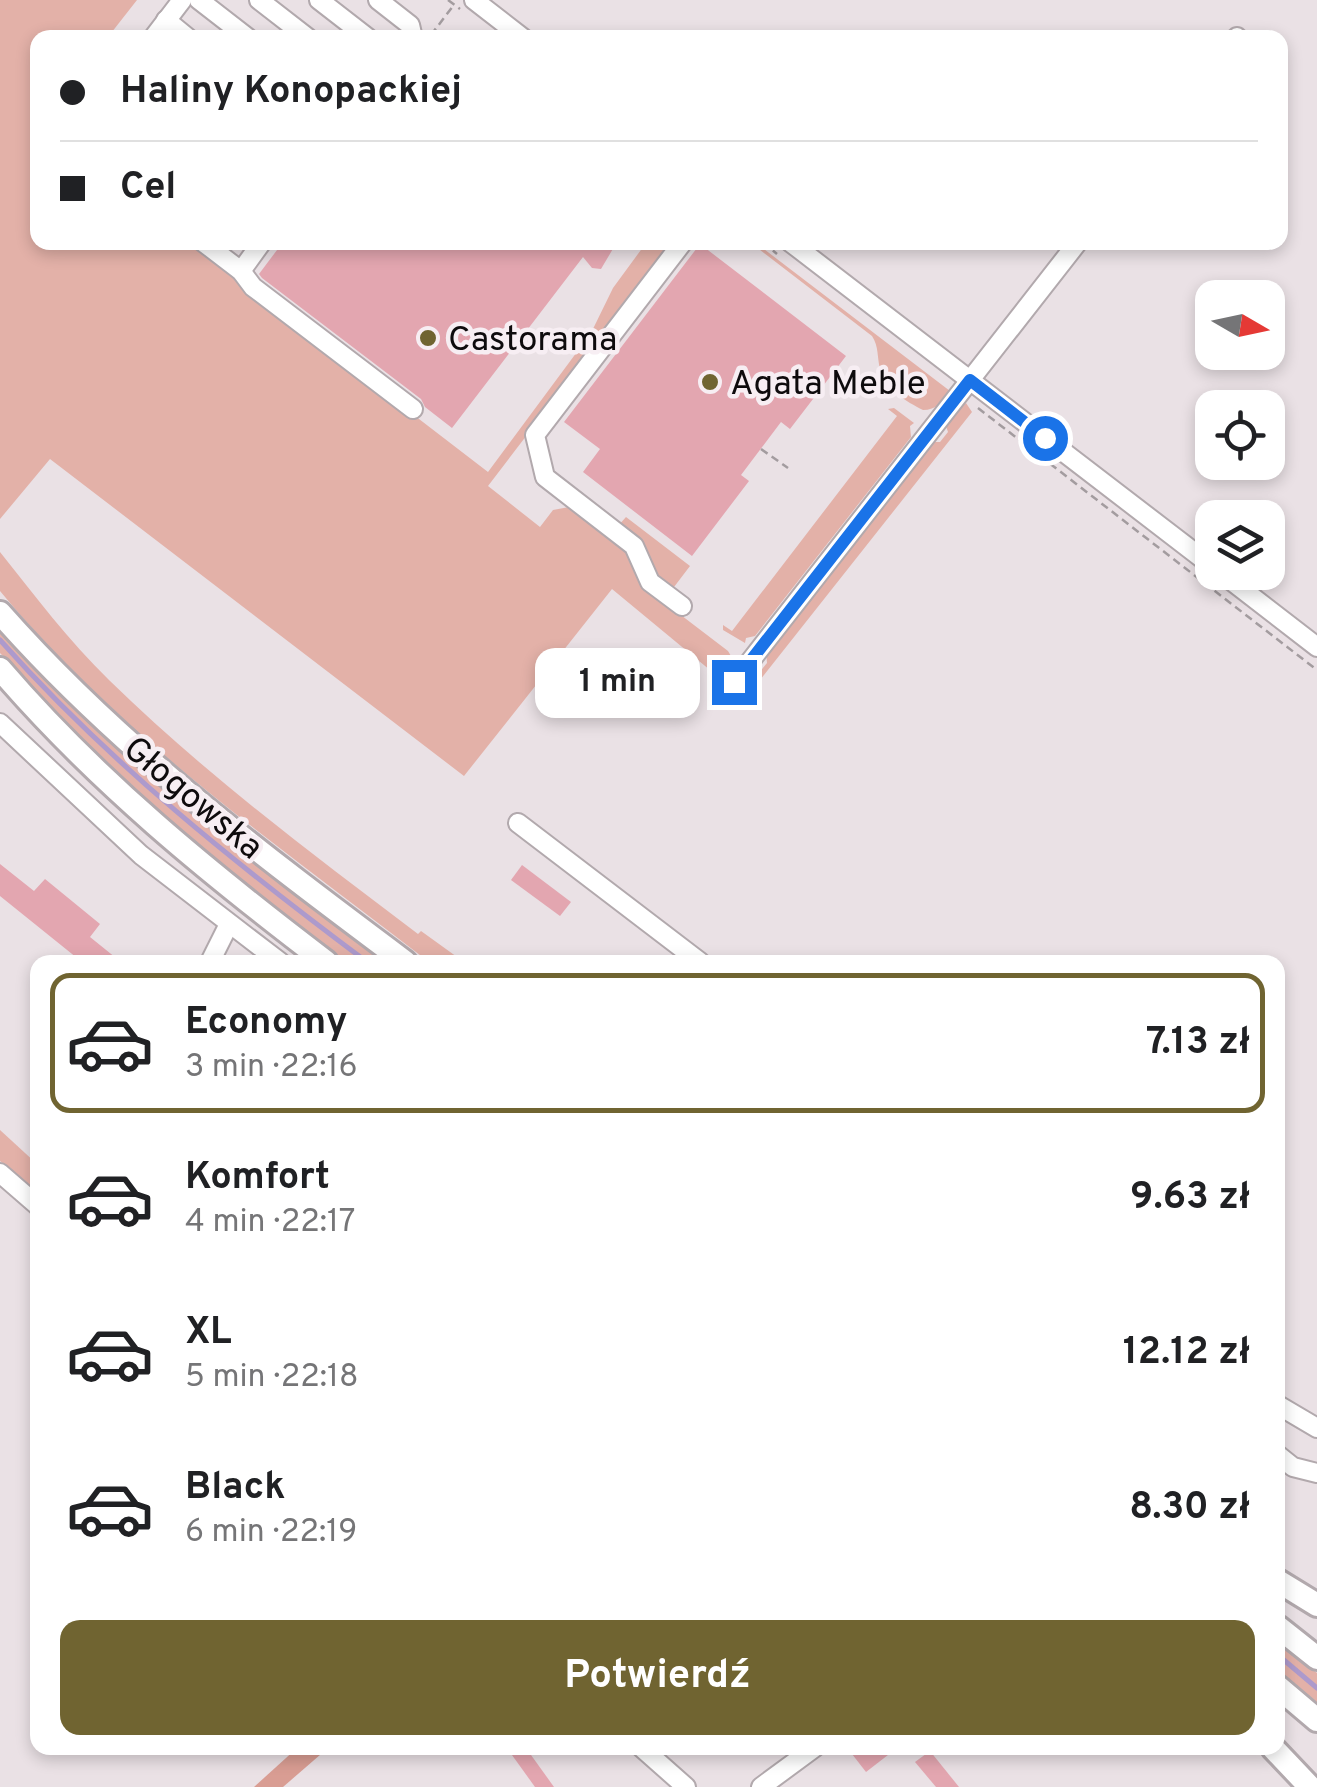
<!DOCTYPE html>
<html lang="pl">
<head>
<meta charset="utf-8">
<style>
  :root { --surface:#fff; --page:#f6f6f6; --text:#202124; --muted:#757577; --line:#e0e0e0; --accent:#706431 }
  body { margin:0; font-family:Overpass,sans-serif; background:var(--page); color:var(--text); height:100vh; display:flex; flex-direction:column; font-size:38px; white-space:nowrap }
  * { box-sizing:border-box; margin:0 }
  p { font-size:32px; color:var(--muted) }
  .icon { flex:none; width:55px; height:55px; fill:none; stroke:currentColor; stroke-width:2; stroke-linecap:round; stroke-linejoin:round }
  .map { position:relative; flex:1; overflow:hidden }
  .sheet { position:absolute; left:30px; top:955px; width:1255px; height:800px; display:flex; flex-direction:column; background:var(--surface); border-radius:20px; box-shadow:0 5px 15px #0003 }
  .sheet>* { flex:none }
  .banner { position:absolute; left:30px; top:30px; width:1258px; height:220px; border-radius:20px; box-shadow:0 5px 15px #0003; display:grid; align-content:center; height:220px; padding:0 30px; background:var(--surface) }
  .needle { width:65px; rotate:99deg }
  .tools { position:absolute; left:1195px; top:280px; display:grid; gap:20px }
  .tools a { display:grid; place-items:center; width:90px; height:90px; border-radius:20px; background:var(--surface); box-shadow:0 5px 15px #0003; font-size:50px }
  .end { position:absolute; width:45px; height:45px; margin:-22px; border:12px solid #1a73e8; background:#fff; box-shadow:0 0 0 5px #fff }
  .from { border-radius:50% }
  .bubble { position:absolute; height:70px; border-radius:20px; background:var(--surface); box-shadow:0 5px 15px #0003; font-size:32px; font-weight:700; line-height:70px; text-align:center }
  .banner b { display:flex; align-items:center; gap:35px; height:95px; font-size:38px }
  .banner b+b { border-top:2px solid var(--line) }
  .banner i { width:25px; height:25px; background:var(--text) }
  ul { padding:18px 0 0; list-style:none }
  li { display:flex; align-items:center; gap:30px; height:140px; margin:0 20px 15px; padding:0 10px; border:5px solid transparent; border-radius:20px }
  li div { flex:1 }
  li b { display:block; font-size:38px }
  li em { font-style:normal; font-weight:700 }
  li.active { border-color:var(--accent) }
  li>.icon { width:90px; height:90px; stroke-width:1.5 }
  .cta { display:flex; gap:20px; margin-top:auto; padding:20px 30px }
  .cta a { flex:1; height:115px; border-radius:20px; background:var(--accent); color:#fff; font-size:40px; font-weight:700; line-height:115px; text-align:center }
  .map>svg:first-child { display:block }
  .green { fill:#e3b1a8 }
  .forest { fill:#d99d93 }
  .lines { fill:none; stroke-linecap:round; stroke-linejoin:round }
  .stream { stroke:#ad9acc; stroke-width:5 }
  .building { fill:#e3a6b0 }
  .minor-casing { stroke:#b2a9ad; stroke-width:22 }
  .major-casing { stroke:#b2a9ad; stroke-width:28 }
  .path { stroke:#a39c9f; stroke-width:2.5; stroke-dasharray:8 5; stroke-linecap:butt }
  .minor { stroke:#fff; stroke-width:18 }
  .major { stroke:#fff; stroke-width:22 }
  .route { stroke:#1a73e8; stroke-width:12 }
  .poi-dot { fill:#706431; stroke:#f7eef3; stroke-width:4 }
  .labels { text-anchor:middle; stroke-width:9; stroke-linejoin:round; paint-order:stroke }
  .poi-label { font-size:35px; fill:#0e0b0d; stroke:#f7eef3; text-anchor:start }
  .street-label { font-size:35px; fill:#0e0b0d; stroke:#f7eef3 }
</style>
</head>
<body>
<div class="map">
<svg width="1317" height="1787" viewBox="0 0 1317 1787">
  <rect width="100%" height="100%" fill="#eae1e5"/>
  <!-- green -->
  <g class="green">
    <path d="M0,0h137l-29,37 -70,1v204l152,1 298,229 103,-139 22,-45 33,-45h28l-186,243 52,41 13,-17 16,-3 61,46 22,40 76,58 6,10 -2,12 26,1 9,-11 -1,-12 164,-209h10l8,-10 -3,-9 21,-20 6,9 -227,287 -133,-110 -148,187 -414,-317 -50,60z"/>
    <path d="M751,243h5l194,148c-7,11 -14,19 -27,19 -16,-8 -40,-22 -43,-41 -3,-12 -1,-22 -8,-33z"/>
    <path d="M894,408l20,15 -4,3 1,11 -156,199 -9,2 -1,5 -22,-13v-5l9,6 165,-215 -9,-7z"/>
    <path d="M626,517l64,49 -16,21 9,7 -23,-13 -42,-55z"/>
    <path d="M0,552c35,44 69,89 109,128 95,93 203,174 309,254l3,-3 43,31h-35c-148,-115 -309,-224 -429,-371z"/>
    <path d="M0,629l69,73 95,88 223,172h-44l-215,-175 -128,-134z"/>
    <path d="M0,1130l37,34v31l-37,-34z"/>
    <path d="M1278,1641l39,32v34l-39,-32z"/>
  </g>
  <!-- forest -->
  <path class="forest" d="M297,1748h31l-45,39h-29z"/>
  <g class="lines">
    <!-- stream -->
    <g class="stream">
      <path d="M0,640c109,123 236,224 367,322"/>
      <path d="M1278,1655l39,33"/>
    </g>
  </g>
  <!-- building -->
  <g class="building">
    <path d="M283,242h334l-16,27 -9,-1 -9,-11 -131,171 -27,-21 -4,-8 -159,-121 -3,-4z"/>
    <path d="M700,244l146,112 -56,73 -9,-7 -40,53 8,6 -57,75 -109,-84 17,-23 -36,-27z"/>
    <path d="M0,864l34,27 11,-12 55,45 -10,13 31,25h-39l-82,-66z"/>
    <path d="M522,865l49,37 -11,14 -49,-36z"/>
    <path d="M507,1748h19l28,39h-19z"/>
    <path d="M860,1748h37l-31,24 -14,-18z"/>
    <path d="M930,1751l29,36h-23l-21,-25z"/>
  </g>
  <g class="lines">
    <!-- minor casing -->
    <g class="minor-casing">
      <g id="minor">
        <path d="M199,0l49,38"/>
        <path d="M259,0l49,38"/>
        <path d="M319,0l49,38"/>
        <path d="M378,0l32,25 3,13"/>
        <path d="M474,0l49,38"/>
        <path d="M166,20l22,18"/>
        <path d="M153,38l29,-38"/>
        <path d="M1237,38v-1"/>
        <path d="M203,242l38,29 12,16 160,122"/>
        <path d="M790,242l422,324"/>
        <path d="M241,271l21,-29"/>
        <path d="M1220,572l97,75"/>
        <path d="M682,606l-32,-24 -16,-36 -89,-69 -10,-42 148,-193"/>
        <path d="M734,682l344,-440"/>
        <path d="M0,723l141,132 139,107"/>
        <path d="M518,823l182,139"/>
        <path d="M210,962l19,-38"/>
        <path d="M0,1173l38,33"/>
        <path d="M1278,1405l39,23"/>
        <path d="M1278,1455l15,12 24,6"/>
        <path d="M642,1748l44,39"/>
        <path d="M761,1787l53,-39"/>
      </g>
    </g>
    <!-- major casing -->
    <g class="major-casing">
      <g id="major">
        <path d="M0,613c119,135 262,242 405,349"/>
        <path d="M0,669c96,112 209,204 326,293"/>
        <path d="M1278,1581l39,24"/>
        <path d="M1278,1627l39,31"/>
        <path d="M1278,1687l39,33"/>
        <path d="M1273,1748l37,39"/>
      </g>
    </g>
    <!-- path -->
    <g class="path">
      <path d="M448,0l12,9"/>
      <path d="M431,35l22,-29"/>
      <path d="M763,242l14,12"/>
      <path d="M978,408l339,262"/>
      <path d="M761,449l27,19"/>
    </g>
    <!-- minor -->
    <use href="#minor" class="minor"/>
    <!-- major -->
    <use href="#major" class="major"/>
  </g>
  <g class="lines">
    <!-- route -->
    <path class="route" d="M734,682l236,-302 75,58"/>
  </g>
  <!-- markers -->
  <g class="poi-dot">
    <circle cx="428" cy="338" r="10"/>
    <circle cx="710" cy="382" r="10"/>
  </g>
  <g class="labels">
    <!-- poi labels -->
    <g class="poi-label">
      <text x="448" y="350">Castorama</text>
      <text x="730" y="394">Agata Meble</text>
    </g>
    <!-- street labels -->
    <g class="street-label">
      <text transform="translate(194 797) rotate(40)" y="12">Głogowska</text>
    </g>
  </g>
</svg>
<div class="tools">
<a><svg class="needle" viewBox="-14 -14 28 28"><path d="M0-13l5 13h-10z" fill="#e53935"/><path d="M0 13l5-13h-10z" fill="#757577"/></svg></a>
<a><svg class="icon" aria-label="locate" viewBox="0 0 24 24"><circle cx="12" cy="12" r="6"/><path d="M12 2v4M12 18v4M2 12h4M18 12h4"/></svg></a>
<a><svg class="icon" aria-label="layers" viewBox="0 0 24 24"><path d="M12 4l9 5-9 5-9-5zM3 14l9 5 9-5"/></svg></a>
</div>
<i class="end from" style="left:1045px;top:438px"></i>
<i class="end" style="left:734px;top:682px"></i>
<div class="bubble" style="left:535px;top:648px;width:165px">1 min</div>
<div class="banner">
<b><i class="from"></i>Haliny Konopackiej</b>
<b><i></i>Cel</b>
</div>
<section class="sheet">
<ul>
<li class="active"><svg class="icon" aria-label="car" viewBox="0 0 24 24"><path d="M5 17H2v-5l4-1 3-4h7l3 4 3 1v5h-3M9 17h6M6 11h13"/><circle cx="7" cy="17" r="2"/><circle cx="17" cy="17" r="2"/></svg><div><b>Economy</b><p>3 min · 22:16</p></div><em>7.13 zł</em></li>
<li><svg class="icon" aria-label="car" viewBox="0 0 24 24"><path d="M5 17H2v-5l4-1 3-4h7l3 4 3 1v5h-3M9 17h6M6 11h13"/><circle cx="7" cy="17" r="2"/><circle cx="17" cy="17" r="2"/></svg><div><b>Komfort</b><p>4 min · 22:17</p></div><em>9.63 zł</em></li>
<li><svg class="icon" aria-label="car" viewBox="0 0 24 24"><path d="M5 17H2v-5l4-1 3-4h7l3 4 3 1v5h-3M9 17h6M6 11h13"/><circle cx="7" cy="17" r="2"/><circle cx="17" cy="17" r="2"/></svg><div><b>XL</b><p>5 min · 22:18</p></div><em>12.12 zł</em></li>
<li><svg class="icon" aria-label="car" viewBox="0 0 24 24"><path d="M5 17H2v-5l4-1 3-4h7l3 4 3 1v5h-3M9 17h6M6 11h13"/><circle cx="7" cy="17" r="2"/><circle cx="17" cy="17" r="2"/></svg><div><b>Black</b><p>6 min · 22:19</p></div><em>8.30 zł</em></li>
</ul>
<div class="cta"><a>Potwierdź</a></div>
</section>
</div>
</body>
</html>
